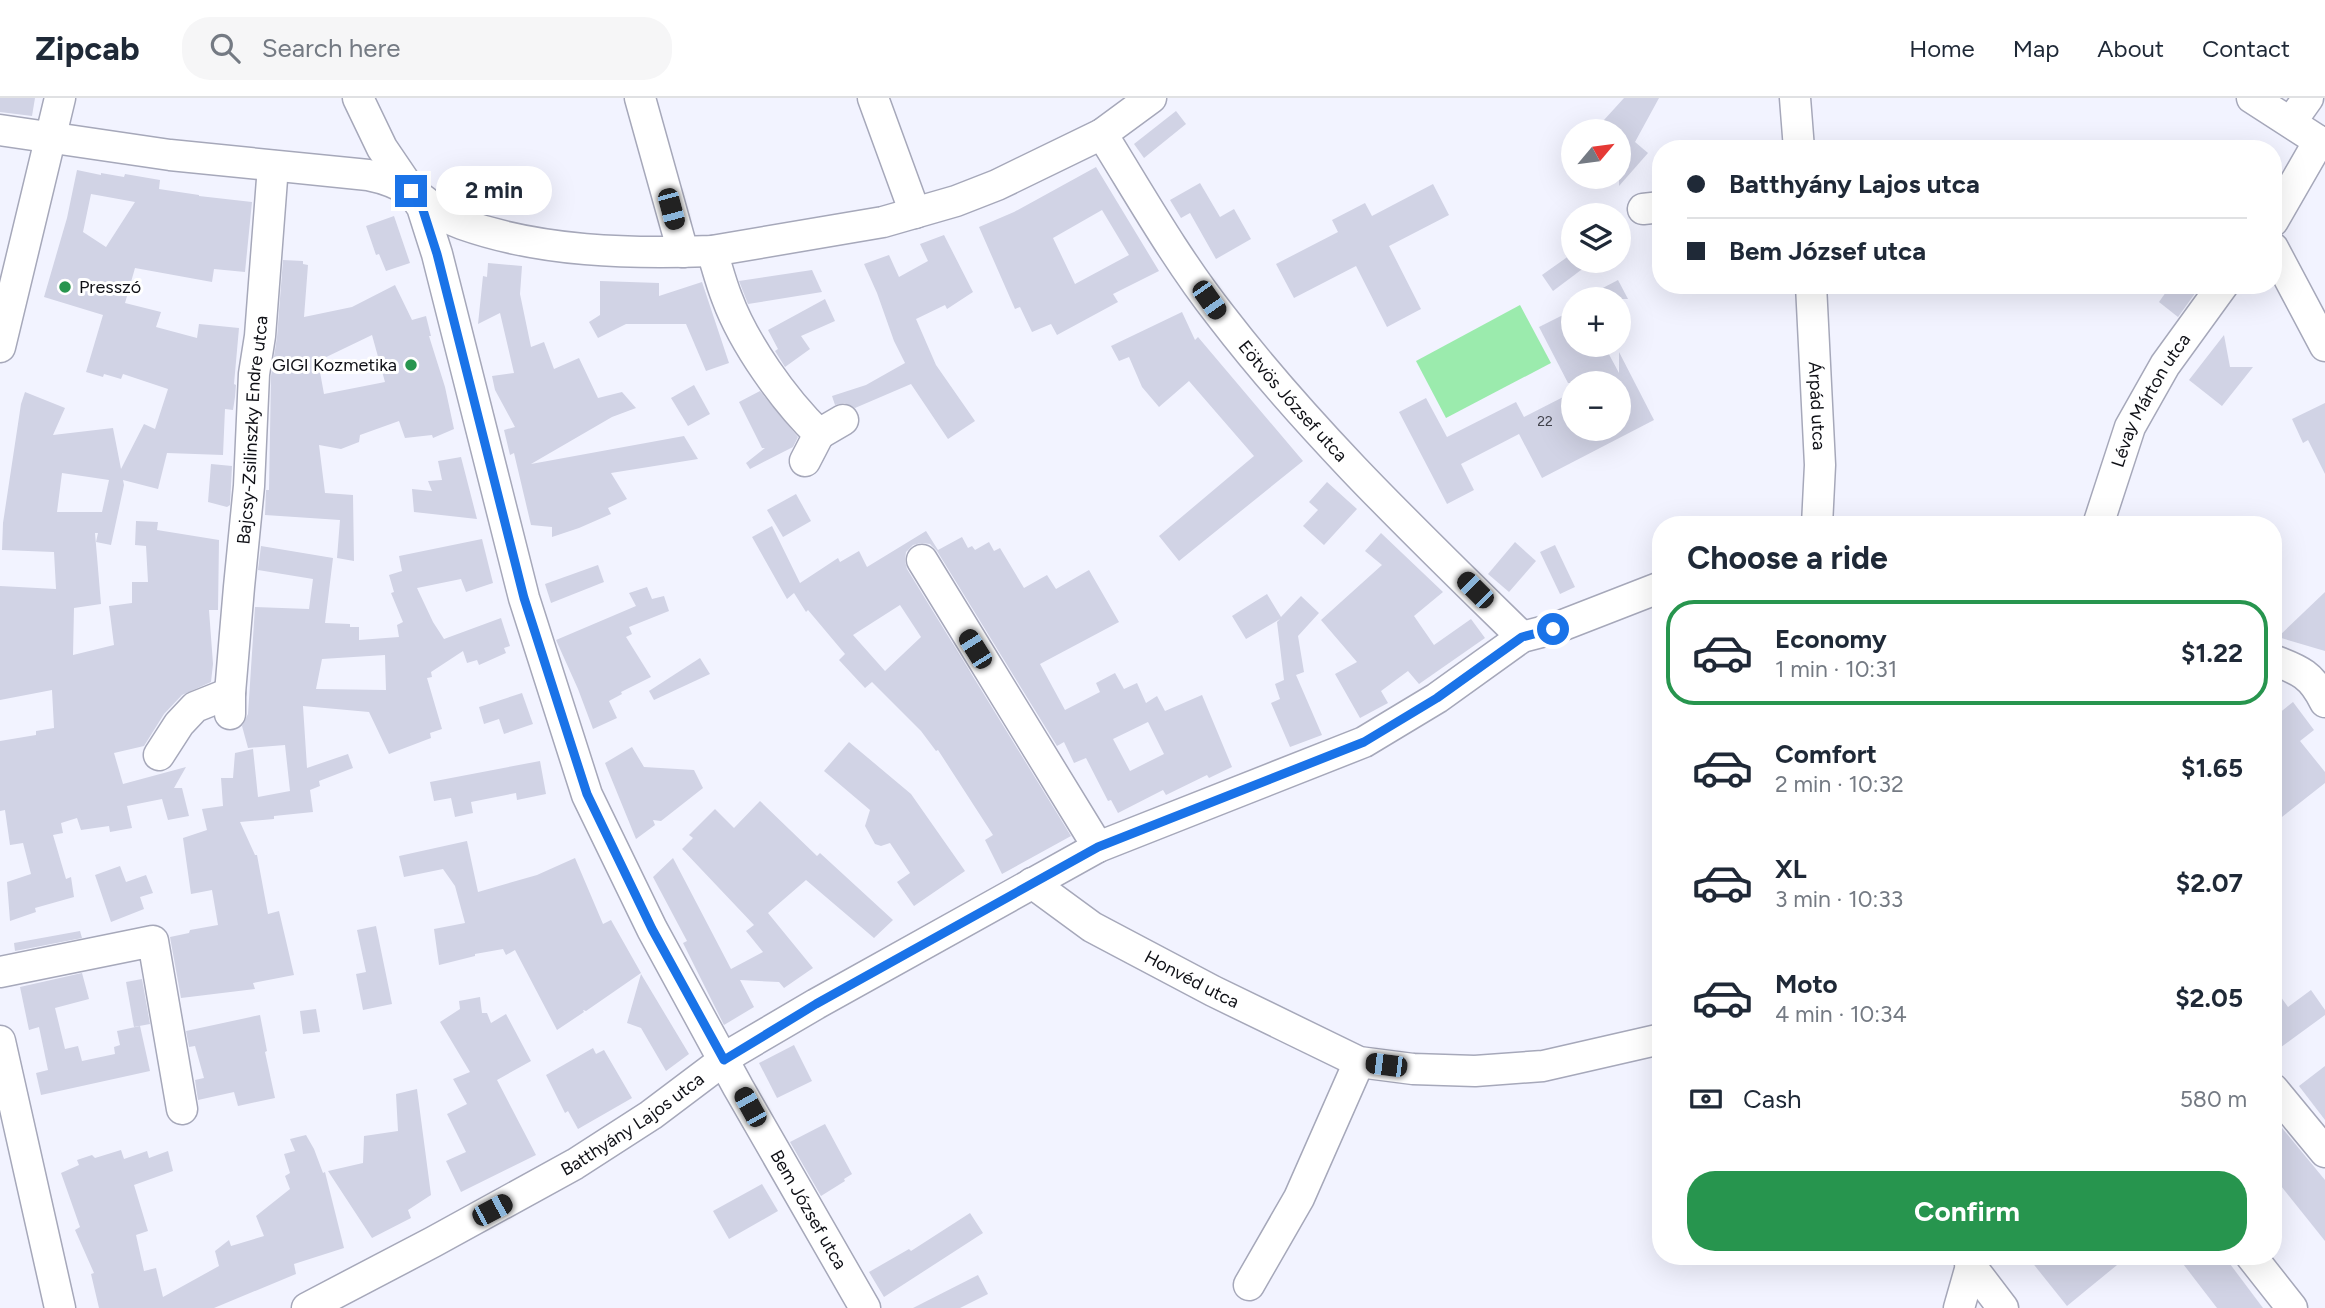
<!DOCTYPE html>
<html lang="en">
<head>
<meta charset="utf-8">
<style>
  :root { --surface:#fff; --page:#f6f6f7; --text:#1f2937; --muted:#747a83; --line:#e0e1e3; --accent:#27954e }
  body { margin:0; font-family:Figtree,sans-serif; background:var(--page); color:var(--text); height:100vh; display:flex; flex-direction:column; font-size:26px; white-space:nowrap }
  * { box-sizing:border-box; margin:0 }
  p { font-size:23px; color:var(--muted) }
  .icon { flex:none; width:38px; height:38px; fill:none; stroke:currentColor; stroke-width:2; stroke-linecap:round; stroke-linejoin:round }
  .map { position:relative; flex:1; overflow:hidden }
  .panel { position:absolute; left:1652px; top:418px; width:630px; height:749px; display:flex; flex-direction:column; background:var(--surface); border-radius:28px; box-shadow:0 7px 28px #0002 }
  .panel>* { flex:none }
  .hud { position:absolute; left:1652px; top:42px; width:630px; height:154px; border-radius:28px; box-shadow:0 7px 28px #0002; display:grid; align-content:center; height:154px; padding:0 35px; background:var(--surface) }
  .needle { width:46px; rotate:61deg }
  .fabs { position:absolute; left:1561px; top:21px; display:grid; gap:14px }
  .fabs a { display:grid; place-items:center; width:70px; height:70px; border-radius:50%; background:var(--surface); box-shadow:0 7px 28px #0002; font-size:35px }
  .end { position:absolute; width:32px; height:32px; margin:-16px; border:9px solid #1a73e8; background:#fff; box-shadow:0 0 0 4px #fff }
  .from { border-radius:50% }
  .bubble { position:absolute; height:49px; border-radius:24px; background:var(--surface); box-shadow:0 7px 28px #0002; font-size:23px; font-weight:700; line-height:49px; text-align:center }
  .car { position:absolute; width:21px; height:42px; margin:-21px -10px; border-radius:9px; box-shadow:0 0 5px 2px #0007; background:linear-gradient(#222 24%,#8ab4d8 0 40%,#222 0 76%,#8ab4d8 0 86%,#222 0) }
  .hud b { display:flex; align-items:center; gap:24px; height:66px; font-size:26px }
  .hud b+b { border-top:2px solid var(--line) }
  .hud i { width:18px; height:18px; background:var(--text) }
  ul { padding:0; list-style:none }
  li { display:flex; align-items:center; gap:21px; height:105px; margin:0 14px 10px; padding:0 21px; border:4px solid transparent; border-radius:28px }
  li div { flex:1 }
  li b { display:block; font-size:26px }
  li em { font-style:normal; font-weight:700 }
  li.active { border-color:var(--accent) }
  li>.icon { width:63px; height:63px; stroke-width:1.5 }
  h2 { padding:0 35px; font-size:32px; line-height:84px }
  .pay { display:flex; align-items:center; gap:18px; height:77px; padding:0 35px; font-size:26px }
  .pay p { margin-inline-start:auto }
  .action { display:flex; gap:14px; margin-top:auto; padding:14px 35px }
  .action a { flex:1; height:80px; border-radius:28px; background:var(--accent); color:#fff; font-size:28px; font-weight:700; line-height:80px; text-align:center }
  header { display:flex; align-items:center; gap:42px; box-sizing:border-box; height:98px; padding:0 35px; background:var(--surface); border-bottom:2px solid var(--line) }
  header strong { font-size:33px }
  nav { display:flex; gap:38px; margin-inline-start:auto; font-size:24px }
  .search { width:490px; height:63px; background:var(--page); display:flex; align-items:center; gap:18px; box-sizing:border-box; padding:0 24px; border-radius:28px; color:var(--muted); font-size:26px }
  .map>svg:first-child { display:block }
  .green { fill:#9bebad }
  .building { fill:#d1d3e5; fill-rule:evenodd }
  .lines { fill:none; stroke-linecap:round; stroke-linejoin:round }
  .minor-casing { stroke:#a6a8ba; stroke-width:33 }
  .minor { stroke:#fff; stroke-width:30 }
  .route { stroke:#1a73e8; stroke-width:9 }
  .poi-dot { fill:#27954e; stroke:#fff; stroke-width:2.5 }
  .labels { text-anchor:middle; stroke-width:6; stroke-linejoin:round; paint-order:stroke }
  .number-label { font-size:14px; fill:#40414a }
  .poi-label { font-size:18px; fill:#0f1016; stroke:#fff; text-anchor:start }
  .street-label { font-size:18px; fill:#0f1016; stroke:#fff }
</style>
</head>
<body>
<header>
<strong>Zipcab</strong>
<div class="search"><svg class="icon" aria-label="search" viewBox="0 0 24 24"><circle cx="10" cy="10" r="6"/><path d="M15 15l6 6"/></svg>Search here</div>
<nav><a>Home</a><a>Map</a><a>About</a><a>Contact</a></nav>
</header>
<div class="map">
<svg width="2325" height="1210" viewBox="0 0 2325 1210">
  <rect width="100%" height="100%" fill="#f2f3ff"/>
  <!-- green -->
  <path class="green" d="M1520,207l31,58 -105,55 -30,-57z"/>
  <!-- building -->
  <g class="building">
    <path d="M0,0h35l-3,18 -32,-4z"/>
    <path d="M1624,0h35l-24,44 13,11 -29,33v-55h-25z"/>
    <path d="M1176,13l10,13 -42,34 -10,-14z"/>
    <path d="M1096,69l63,104 -46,23 5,8 -61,33 -6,-11 -19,8 -12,-25 -5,2 -36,-82 35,-15zM1102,112l27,45 -54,29 -22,-46z"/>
    <path d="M77,72l24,5v-2l23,4 1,-3 35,6 -1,9 40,6v1l53,6 -7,70 -31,-3 -2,13 -77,-14 -10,35 36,9 -5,15 41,11 2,-14 40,4 -5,56 2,1 -1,12 -2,13 -8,-1 -2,46 -56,-2 -9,36 -35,-9 1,5 -13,60 -15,-3 2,-9h-3l6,71 -27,4 -1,47 41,-10 -5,-39 23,-3v-21h16l-2,-36 -11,-1 1,-24 22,1 -1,8 62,10 -1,70h-9l4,54 -2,18 -29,13 -18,19 -20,32 -30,7 9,31 63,-17 -12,21h8l7,28 -21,4 -6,-21 -35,7 5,22 -22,4 -1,-6 -28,4 -4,-12 -16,5 2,10 -10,2 13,44 5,-2 3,20 -39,11 1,4 -26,9 -3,-39 24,-8 -8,-31 -13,2 -5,-35 -5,1v-70l36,-6v-4l18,-3 -2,-38 -52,10v-114l56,3 -2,-37 -52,-2 1,-27 18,-119 4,-12 40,16 -12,27 60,-7 8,41 23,-45 11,5 13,-40 -45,-15 -2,5 -17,-5 -1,3 -17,-5 17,-57 -59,-18 23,-79zM91,96l44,8 -29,45 -23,-15zM62,375l47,7 -7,32h-45z"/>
    <path d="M1200,85l20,34 14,-8 17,30 -35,20 -26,-46 -9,5 -11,-18z"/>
    <path d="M1433,86l16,31 -60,31 32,63 -34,18 -31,-61 -62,32 -18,-34 62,-32 -6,-12 33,-17 7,13z"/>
    <path d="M394,118l16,47 -24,8 -7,-17 -3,1 -10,-29z"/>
    <path d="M944,137l29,57 -26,17 -2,-4 -29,14 20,46 39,56 -27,18 -37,-55 -56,24 -11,-5 -9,2 -3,-9 34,-11 39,-22 -11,-22 -17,-48 -13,-29 25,-9 10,22 29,-16 -8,-17z"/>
    <path d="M1573,155v8h20l-40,30 -11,-16z"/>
    <path d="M283,162l20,1v3l5,1 -4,52 48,-10 43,-22 17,35 14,-4 5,20h-2l16,51 9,42 -21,9 -1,-3 -27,3 -6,-17 -39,14 -1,7 -18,7 -22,-4 6,48 28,2 1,66 -17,-3 3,-38 -75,-5 1,-25h3l2,-114 6,-39zM372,237l13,47 -61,12 -6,-33z"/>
    <path d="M488,165l34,3 -2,28 11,53 13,-5 10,27 25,-11 19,40 24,-6 14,16 -24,9 -81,47 153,-28 14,23 -87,14 16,26 -19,9 3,6 -32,14 -27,9v-10l-21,-2 -17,-72 -4,2 -6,-25 11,-3 -20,-37 -3,-14 22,-3 -14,-60 -22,11 5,-48 4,1z"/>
    <path d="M812,172l10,22 -74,12 -9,-23z"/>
    <path d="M1618,182l10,19h-46z"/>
    <path d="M600,183l59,2v13l43,-14 27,81 -23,8 -20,-47h-60l-28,14 -9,-16 11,-7z"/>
    <path d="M2171,187h30l-23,32 -19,-15z"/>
    <path d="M825,201l10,22 -34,15 9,13 -25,18 -10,-16 3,-2 -10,-19z"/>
    <path d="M1573,212v35h31l15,28v-21l35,68 -112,58 -23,-44 -58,30 13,26 -27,14 -48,-92 27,-14 21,39 69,-35 8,15 49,-25v37h46v-46h-51l-29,-56z"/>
    <path d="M1182,214l13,28 3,-3 105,124 -124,100 -20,-25 95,-80 -65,-75 -30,26 -17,-20 -13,-30 -10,4 -8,-15z"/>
    <path d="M2224,237l6,32h23l-31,39 -33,-26z"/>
    <path d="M694,287l16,29 -22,12 -17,-28z"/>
    <path d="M760,293l38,46 -5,10 -43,22 -4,-6 19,-15h-3l-23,-46z"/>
    <path d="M2325,305v71l-17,-34 -5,3 -11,-24z"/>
    <path d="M461,359l16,62 -63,-7 -2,-23 20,2 -4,-10 14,-1 -4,-19z"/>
    <path d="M211,366l21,2 -2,39 -3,2 -19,-5z"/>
    <path d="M1327,384l30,27 -33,36 -21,-19 15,-16 -9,-8z"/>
    <path d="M796,396l15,27 -28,16 -16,-27z"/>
    <path d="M772,428l28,57 38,-25 2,4 19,-11 8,16 59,-36 12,19 24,-13 6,11 4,-2 3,4 14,-8 5,9 6,-3 24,40 23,-13 9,14 33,-19 30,52 -79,42 25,46 35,-18 -4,-9 19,-10 9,16 13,-6 9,20 11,-7 8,15 37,-16 30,72 -23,11 -2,-3 -41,20 -3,-5 -45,23 -7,-13 -3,1 -22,-43 -12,5 -10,-21 -7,4 -120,-195 -7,-7 -9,-1 -8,2 -7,7 -1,9 2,8 164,267 -69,38 -17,-34 8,-5 -55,-85 -2,1 -15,-20 -49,-49 -7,6 -26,-28 6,-6 -37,-44 -2,2 -12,-19 -7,6 -35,-62zM900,507l21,32 -36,34 -32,-36zM1148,624l16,32 -34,17 -17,-32z"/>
    <path d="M1381,435l62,59 -29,24 20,29 37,-26 14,19 -66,46 -11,-13 -27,20 7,12 -28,15 -25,-44 22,-12 -36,-42 61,-55 -17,-14z"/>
    <path d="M482,441l11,44 -27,9 -5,-13 -44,9 16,34 11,17 57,-21 9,28 -6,2 2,5 -27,12 -2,-5 -10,3 -4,-12 -32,21 1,5 -5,1 15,51 -12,4 1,5 -42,16 -20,-42 -66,-6 4,62 41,-14 5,14 -34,13 1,5 -10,4 3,22 -39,4v3l-34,3 15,33h2l11,59 11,-3 15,64 -41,8 2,6 -74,9 -11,-61 19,-4 1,-3 28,-5 -6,-35 -21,4 -8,-56 24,-8 -5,-21 21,-3 -2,-28h12l2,-25 18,-4 5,48 32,-6 -5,-46 -37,3 -6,-22 6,-12 7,-107 54,2 4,-30 -55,-9 3,-24 72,12 -8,65 25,1v3h9v13l40,-3 -2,-12 6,-3 -12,-29 3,-1 -5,-17 13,-4 -3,-15zM385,557l1,35 -70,-1 6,-30z"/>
    <path d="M1515,444l21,19 -27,31 -21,-18z"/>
    <path d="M1555,447l20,42 -15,7 -20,-42z"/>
    <path d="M598,467l6,17 -53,21 -6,-19z"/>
    <path d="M647,489l5,12 12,-3 5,15 -40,16 3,7 -6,3 25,40 -30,15 1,2 -13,7 8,17 -24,11 -15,-40 -22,-49 80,-34 -7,-13z"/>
    <path d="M2325,494v59l-47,-14z"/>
    <path d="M1267,496l14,23 20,-21 18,17 -21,23 6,36 -8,3 26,60 -32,12 -19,-44 9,-4 -5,-15 9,-4 -7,-58 3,-3 -34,20 -14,-23z"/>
    <path d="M700,560l10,16 -56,26 -5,-9z"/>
    <path d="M522,595l11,31 -29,10 -5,-15 -15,5 -5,-17z"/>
    <path d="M2293,604l21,28 -14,11 25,31v11l-52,41v-106z"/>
    <path d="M849,644l62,52 54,77 -51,35 -17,-24 13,-9 -20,-30 -9,3 -6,-2 -10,-18 5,-16 -46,-39z"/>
    <path d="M632,649l12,20 50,3 9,18 -42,33 -8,-1 2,5 -19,14 -31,-76z"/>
    <path d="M540,663l6,33 -29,6 -1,-7 -45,9 2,11 -18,4 -4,-19 -17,3 -4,-19z"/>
    <path d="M760,703l57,55 3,-3 73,67 -19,18 -68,-58 -38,33 45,55 -29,20 -5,-6 -39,-2 14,27 -30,18 -41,-82 4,-2 -34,-64 20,-19 58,111 32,-17 -17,-21 8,-6 -72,-76 11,-11 -4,-3 26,-26 19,19z"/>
    <path d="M467,743l11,51 59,-17 38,-17 28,66 8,-4 30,53 -55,38 -3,-1 1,2 -27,18 -42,-80 -9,5 -3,-6 -28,5v2l-36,9 -5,-36 31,-6 -10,-37 -12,-17 -39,8 -5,-21z"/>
    <path d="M120,768l6,16 20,-7 7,18 -13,4 4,12 -33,13 -16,-47z"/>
    <path d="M376,828l16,78 -29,6 -7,-36 10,-2 -9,-42z"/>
    <path d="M80,833l2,7 -67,13 -1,-8z"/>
    <path d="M82,875l7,26 -34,9 10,41 13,-3 4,15 33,-7 -1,-7 6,-2 -3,-14 23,-5 10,45 -109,24 -5,-22 12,-3 -9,-43 -10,3 -9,-43z"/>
    <path d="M641,876l48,80 -23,17 -25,-43 -14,-5z"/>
    <path d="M142,881l8,45 -16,3 -8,-45z"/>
    <path d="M2273,888l15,21 23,-17 14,20v5l-52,38z"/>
    <path d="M480,899l2,16h5l4,10 15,-9 25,47 -34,19 39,75 -75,37 -15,-31 20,-9 -19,-38 20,-10 -14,-25 17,-7 -30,-50 20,-13 -1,-8z"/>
    <path d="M316,911l4,23 -17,2 -3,-23z"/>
    <path d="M260,917l7,36 -2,1 10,46 -37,8 -4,-14 -36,8 -3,-20 9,-2 -9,-32 -6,1 -3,-16z"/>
    <path d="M794,947l18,36 -35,17 -18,-35z"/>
    <path d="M593,950l3,6 8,-4 28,48 -54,31 -10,-18 -3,2 -19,-38z"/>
    <path d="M2325,968v54l-26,-34z"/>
    <path d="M417,991l14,106 -23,15 3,8 -39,20 -44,-67 35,-8 1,-27 34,-5 -2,-37z"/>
    <path d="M2273,1019l52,63v61l-52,-65z"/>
    <path d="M825,1026l27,50 -8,5 1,2 -24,15 -31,-54z"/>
    <path d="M306,1037l8,14 9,24 2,-1 19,76 -50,16 2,10 -82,34h-115l-8,-34 3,-1 -19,-43 5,-3 -19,-54 18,-8 -2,-5 15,-5 3,3 26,-8 3,9 23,-8 2,7 19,-7 5,20 -39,14 14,46 -12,4 8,36 12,-3 7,29 56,-31 -4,-15 14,-11 2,6 33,-10 -8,-20 34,-27 -5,-13 5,-3 -6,-19 11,-3 -5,-12z"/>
    <path d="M762,1086l16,27 -49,28 -16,-28z"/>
    <path d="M970,1115l13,20 -99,64 -15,-25 40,-23 2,2z"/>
    <path d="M2027,1158h101l-61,50z"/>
    <path d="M2177,1158h47l39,52h-46z"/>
    <path d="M978,1177l10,19 -28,14h-47z"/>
  </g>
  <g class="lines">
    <!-- minor casing -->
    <g class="minor-casing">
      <g id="minor">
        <path id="s1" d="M358,0l24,50 40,59 15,47 87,344 63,197 65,134 86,158 127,221"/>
        <path d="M640,0l43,154"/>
        <path d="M873,0l42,115"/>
        <path d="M1795,0l4,51"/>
        <path d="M2252,0l73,47"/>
        <path d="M2291,24l17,-24"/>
        <path d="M0,32l170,25 198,20c15,3 32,9 45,18 19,12 26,23 49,31 79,28 167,30 250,27l171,-29 73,-21 41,-16 105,-51 49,-36"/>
        <path id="s2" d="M1102,36c38,61 74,125 119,182 89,116 197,219 301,321"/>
        <path d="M1643,111l18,-2"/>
        <path d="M2273,123l46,-80"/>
        <path d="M2273,150l52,98"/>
        <path d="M712,153c5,16 9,32 15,47 17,46 57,102 92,136l24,-14"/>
        <path id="s3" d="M1811,187l9,180 -3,60"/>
        <path d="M0,249l60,-249"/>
        <path d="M805,363l14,-27"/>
        <path id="s4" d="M2098,427l32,-98 35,-62 58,-80"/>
        <path d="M922,462l176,287"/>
        <path d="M2273,562c27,10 39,15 52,42"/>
        <path id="s5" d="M230,616v-21l9,-106 10,-101 5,-112 6,-38 13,-170"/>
        <path d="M159,657l20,-31 16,-17 35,-14"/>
        <path id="s6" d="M1032,785l60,44 121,64 146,71 54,7 62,2 68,-5 118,-27"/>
        <path d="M0,874l153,-31 29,168"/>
        <path d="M0,943l60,267"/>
        <path d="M2273,991l52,63"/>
        <path d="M1968,1158l3,10 32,42"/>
        <path d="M2251,1158l41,52"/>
        <path d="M1249,1187l50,-87 60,-136"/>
        <path id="s7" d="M307,1210l126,-66 142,-78 76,-49 85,-64 80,-47 282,-157 266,-105 73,-44 85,-61 31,-8 108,-42"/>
        <path d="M1959,1210l12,-42"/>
      </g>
    </g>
    <!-- minor -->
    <use href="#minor" class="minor"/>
  </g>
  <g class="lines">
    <!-- route -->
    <path class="route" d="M411,93l11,16 15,47 87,344 63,196 65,135 72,131 92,-56 282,-157 266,-105 73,-44 85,-61 31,-8"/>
  </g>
  <!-- markers -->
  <g class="poi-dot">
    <circle cx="65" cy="189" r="7"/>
    <circle cx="411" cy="267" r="7"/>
  </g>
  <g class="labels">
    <!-- number labels -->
    <g class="number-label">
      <text x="1545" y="328">22</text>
    </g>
    <!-- poi labels -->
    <g class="poi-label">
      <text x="79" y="195">Presszó</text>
      <text x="397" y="273" text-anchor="end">GIGI Kozmetika</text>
    </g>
    <!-- street labels -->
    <g class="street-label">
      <text dy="6" stroke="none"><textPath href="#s2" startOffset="329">Eötvös József utca</textPath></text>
      <text dy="6" stroke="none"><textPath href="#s4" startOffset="136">Lévay Márton utca</textPath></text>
      <text dy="6" stroke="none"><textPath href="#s3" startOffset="121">Árpád utca</textPath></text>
      <text dy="6" stroke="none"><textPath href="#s5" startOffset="285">Bajcsy-Zsilinszky Endre utca</textPath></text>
      <text dy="6" stroke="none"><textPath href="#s6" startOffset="187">Honvéd utca</textPath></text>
      <text dy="6" stroke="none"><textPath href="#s7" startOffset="374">Batthyány Lajos utca</textPath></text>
      <text dy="6" stroke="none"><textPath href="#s1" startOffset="1208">Bem József utca</textPath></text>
    </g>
  </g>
</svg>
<div class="fabs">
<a><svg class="needle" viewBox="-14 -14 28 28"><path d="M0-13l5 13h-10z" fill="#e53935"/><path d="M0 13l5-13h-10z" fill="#747a83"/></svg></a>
<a><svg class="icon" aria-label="layers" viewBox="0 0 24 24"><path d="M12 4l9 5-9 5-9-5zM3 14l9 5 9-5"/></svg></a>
<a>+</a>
<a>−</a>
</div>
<i class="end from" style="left:1553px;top:531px"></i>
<i class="end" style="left:411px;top:93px"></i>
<div class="bubble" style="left:436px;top:68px;width:116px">2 min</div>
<i class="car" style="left:671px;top:111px;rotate:165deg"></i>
<i class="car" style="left:1209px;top:202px;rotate:145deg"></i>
<i class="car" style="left:1475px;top:492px;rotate:315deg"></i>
<i class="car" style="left:975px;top:551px;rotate:328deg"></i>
<i class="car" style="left:1386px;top:967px;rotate:277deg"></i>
<i class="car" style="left:750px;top:1009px;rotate:331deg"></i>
<i class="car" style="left:492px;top:1112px;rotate:62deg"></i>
<div class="hud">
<b><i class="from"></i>Batthyány Lajos utca</b>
<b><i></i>Bem József utca</b>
</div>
<section class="panel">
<h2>Choose a ride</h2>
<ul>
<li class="active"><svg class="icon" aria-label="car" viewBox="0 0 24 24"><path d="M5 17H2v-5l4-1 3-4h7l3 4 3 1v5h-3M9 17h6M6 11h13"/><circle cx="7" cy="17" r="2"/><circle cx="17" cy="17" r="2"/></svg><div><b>Economy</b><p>1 min · 10:31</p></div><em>$1.22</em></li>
<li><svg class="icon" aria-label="car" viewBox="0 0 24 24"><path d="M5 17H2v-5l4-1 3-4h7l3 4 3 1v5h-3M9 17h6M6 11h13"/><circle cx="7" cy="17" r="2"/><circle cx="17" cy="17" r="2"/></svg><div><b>Comfort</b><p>2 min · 10:32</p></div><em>$1.65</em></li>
<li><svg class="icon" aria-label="car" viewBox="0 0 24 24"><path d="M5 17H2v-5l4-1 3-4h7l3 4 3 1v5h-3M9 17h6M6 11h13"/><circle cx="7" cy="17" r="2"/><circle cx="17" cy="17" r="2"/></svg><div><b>XL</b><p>3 min · 10:33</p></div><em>$2.07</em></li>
<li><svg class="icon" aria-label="car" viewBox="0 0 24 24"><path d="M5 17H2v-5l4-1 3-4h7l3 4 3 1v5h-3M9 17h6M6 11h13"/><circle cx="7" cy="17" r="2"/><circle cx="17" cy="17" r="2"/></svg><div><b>Moto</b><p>4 min · 10:34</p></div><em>$2.05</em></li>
</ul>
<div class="pay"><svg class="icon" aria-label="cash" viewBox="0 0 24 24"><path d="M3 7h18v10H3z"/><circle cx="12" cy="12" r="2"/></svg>Cash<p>580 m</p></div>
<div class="action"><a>Confirm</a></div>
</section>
</div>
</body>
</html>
